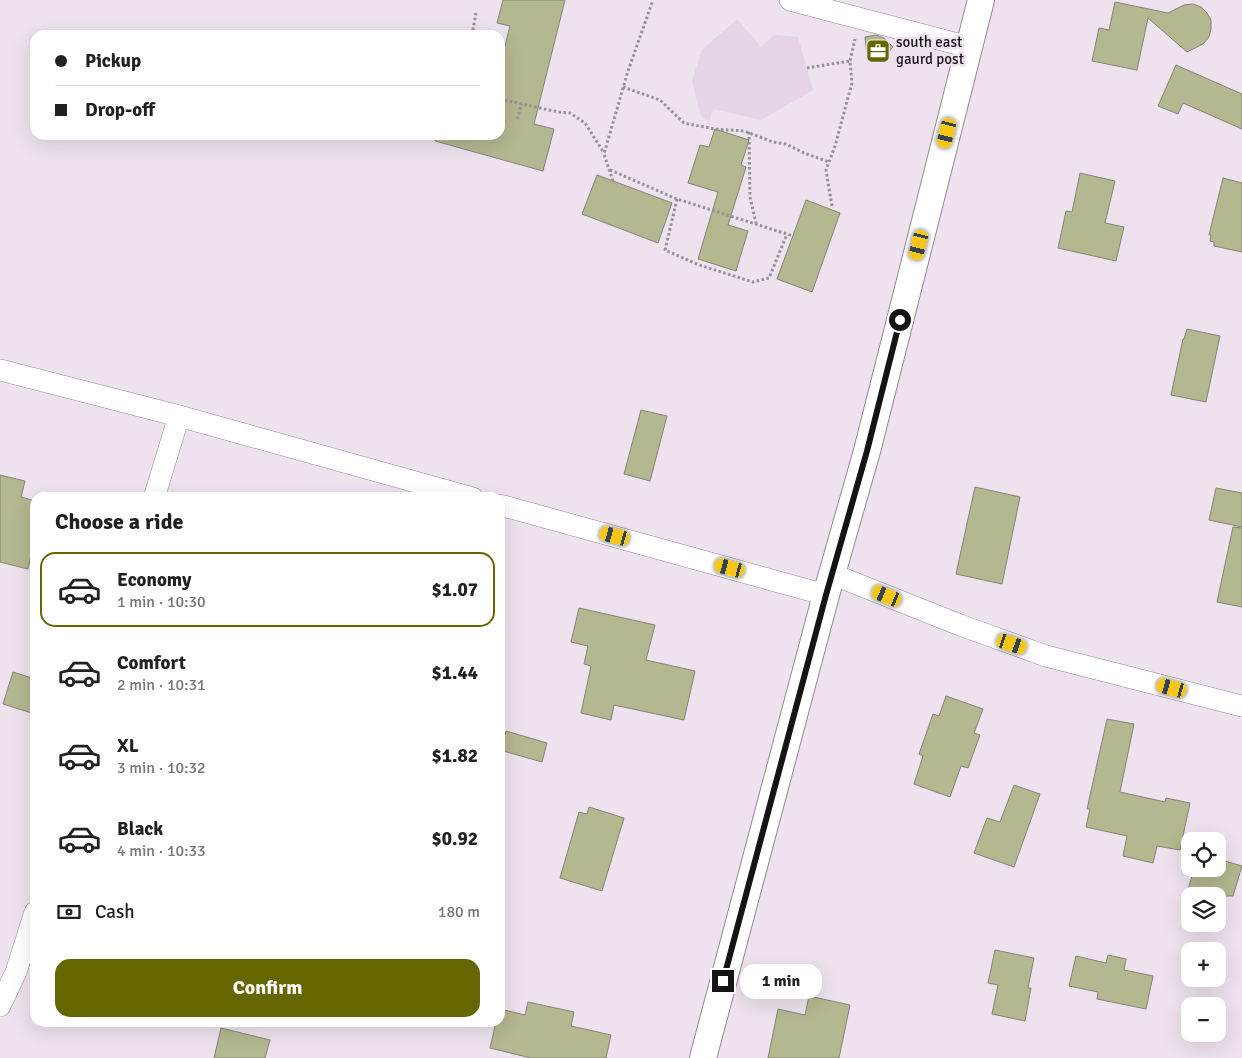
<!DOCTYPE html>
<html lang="en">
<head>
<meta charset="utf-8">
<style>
  :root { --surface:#fff; --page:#f2f2f2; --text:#202124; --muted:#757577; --line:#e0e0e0; --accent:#666601 }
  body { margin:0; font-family:Signika,sans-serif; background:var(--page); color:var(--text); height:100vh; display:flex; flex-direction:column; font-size:19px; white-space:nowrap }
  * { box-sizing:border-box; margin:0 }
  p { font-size:16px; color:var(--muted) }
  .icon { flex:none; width:28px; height:28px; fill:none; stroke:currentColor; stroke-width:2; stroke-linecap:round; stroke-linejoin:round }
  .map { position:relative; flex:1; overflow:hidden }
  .drawer { position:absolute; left:30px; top:492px; width:475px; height:535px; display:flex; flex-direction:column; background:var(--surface); border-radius:15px; box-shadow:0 5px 20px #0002 }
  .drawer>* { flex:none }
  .banner { position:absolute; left:30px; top:30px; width:475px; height:110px; border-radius:15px; box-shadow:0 5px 20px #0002; display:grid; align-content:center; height:110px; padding:0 25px; background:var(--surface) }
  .tools { position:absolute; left:1181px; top:832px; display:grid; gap:10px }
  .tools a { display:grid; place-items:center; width:45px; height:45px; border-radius:10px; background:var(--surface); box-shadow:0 5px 20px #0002; font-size:25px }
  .end { position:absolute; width:22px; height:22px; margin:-11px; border:6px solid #161316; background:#fff; box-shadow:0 0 0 2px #fff }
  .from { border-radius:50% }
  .bubble { position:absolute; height:35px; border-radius:15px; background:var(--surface); box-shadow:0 5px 20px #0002; font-size:16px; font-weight:700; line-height:35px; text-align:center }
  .car { position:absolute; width:15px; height:30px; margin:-15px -8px; border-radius:6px; box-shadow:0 0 4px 1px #0007; background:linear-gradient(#f5c518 24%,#345 0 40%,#f5c518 0 76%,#345 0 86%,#f5c518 0) }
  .banner b { display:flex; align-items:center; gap:18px; height:48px; font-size:19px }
  .banner b+b { border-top:1px solid var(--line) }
  .banner i { width:12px; height:12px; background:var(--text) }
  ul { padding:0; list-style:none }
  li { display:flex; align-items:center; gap:15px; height:75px; margin:0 10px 8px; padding:0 15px; border:2px solid transparent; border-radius:15px }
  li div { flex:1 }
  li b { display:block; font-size:19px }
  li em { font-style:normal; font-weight:700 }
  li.current { border-color:var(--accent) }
  li>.icon { width:45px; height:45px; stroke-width:1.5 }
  h2 { padding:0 25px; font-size:22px; line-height:60px }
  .pay { display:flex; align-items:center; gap:12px; height:55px; padding:0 25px; font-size:19px }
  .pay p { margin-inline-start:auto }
  .primary-button { display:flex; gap:10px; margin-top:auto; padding:10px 25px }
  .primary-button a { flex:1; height:58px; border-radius:15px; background:var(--accent); color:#fff; font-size:20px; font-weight:700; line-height:58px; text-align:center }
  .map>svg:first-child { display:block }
  .built { fill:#e4d4e6 }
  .building { fill:#b4b78f; stroke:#838477 }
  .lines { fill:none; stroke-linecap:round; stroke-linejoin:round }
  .minor-casing { stroke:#928993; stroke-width:22 }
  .tertiary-casing { stroke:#928993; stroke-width:28 }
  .path { stroke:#989098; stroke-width:3; stroke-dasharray:2.5 2.5; stroke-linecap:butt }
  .minor { stroke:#fff; stroke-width:21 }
  .tertiary { stroke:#fff; stroke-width:26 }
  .route { stroke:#161316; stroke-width:6 }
  .labels { text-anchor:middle; stroke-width:5; stroke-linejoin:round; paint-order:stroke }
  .poi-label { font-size:15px; fill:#161316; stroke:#ede2ed; text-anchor:start }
</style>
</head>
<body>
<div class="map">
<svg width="1242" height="1058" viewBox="0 0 1242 1058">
  <rect width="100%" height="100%" fill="#ede2ed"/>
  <!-- built -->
  <path class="built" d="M737,19l24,28 13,-12 24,2 15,53 -52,30 -48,-11 -4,14 -9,-9 -8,-33 10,-31z"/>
  <!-- building -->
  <g class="building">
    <path d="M503,0h62l-31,124 20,5 -11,42 -108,-30 1,-6h64v-70l10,-39 -13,-3z"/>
    <path d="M1115,2l53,11 16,-8 9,-1 8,3 6,6 4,7v9l-2,8 -6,7 -16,8 -39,-34 -11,52 -45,-9 7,-33 10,2z"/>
    <path d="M876,35l8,3 9,9 -13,14 -13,-6 -2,-18z"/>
    <path d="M1176,65l66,29v35l-59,-26 -5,11 -20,-8z"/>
    <path d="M715,129l34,11 -8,25 5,2 -18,58 20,6 -12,40 -38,-12 20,-67 -30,-9 12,-38 9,2z"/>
    <path d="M1080,173l35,8 -10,42 19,4 -8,34 -58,-13 8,-37 6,1z"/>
    <path d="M597,175l75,28 -14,40 -76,-29z"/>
    <path d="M1223,178l19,5v69l-28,-6v-4l-4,-1 1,-6h-2z"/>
    <path d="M806,200l34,13 -28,79 -35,-13z"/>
    <path d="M1187,329l33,7 -14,66 -35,-7 12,-56h1z"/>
    <path d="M641,410l26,6 -17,65 -26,-7z"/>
    <path d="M0,475l25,6 -4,16 14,4v35l-7,33 -28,-7z"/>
    <path d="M975,487l45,10 -18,87 -46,-10z"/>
    <path d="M1216,488l26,5v34l-33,-7z"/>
    <path d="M1233,527l9,1v79l-25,-5z"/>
    <path d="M579,608l76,17 -9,35 49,11 -11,49 -70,-15 -3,15 -30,-7 10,-47 -7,-2 4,-18 -17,-4z"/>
    <path d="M13,672l22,7v35l-32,-10z"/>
    <path d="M946,696l37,13 -9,24 6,2 -12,33 -7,-2 -11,31 -36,-13 9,-28 -4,-2 14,-40 6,2z"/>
    <path d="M1107,719l27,5 -14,68 45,10 1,-4 24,5 -10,47 -23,-4 -4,17 -30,-7 4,-20 -41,-9 4,-18h-3z"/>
    <path d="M506,731l41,12 -5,19 -42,-12z"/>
    <path d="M1014,785l26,9 -26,73 -40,-14 13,-35 13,4z"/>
    <path d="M589,807l35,11 -22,73 -42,-13 19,-66 8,2z"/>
    <path d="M1218,859l24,7 -9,30h-34l-12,-3 7,-24h24z"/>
    <path d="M995,950l39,8 -6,30h3l-6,33 -33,-7 6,-29 -10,-2z"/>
    <path d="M1108,955l18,4 -2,11 29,6 -7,33 -49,-10 1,-7 -29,-6 7,-30 30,7z"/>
    <path d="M809,996l41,9 -11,53h-71l10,-49 27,6z"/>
    <path d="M528,1002l46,10 -3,14 40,9 -5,23h-75l-41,-10 6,-26h4v-13l25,6z"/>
    <path d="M221,1028l49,12 -5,18h-51z"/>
  </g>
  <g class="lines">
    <!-- minor casing -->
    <g class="minor-casing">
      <g id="minor">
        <path d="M790,0l179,47"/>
        <path d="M0,370l179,46 294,82"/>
        <path d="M154,498l25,-82"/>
        <path d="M500,505l326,90"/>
        <path d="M832,574l128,51 86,31 196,50"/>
        <path d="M0,1006l16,-34 19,-60"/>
      </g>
    </g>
    <!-- tertiary casing -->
    <g class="tertiary-casing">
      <path id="tertiary" d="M703,1058l123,-463 41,-144 114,-451"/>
    </g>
    <!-- path -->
    <g class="path">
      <path d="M472,35l4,-22"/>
      <path d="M807,68l43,-7"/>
      <path d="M623,87l37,13 24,23 31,6 29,2 29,11 13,2 18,9 25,9"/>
      <path d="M500,99l58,13 12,1 15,10 19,30"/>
      <path d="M517,119l5,-15"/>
      <path d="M749,132l1,65 6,26"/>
      <path d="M610,170l67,29 116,37"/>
      <path d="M613,181l-9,-27 24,-83 25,-71"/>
      <path d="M677,199l-12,51 34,15 54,17 16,-4 18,-44"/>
      <path d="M832,206l-6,-36 9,-24 17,-63 -2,-22 5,-22"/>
    </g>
    <!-- minor -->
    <use href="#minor" class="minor"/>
    <!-- tertiary -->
    <use href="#tertiary" class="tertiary"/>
  </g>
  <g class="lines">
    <!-- route -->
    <path class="route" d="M723,981l103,-386 41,-144 33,-131"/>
  </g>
  <!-- icons -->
  <defs>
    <g id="office-square" transform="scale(1.25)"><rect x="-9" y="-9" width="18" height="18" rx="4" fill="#666601" stroke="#ede2ed"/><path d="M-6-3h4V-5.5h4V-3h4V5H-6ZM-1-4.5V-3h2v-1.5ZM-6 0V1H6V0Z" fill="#fff"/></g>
  </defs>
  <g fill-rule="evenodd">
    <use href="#office-square" x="878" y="51"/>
  </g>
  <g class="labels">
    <!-- poi labels -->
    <g class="poi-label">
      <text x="896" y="47">south east<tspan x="896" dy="17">gaurd post</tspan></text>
    </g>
  </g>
</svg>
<div class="tools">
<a><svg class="icon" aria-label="locate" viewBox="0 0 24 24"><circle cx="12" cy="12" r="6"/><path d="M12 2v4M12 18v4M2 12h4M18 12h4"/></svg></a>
<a><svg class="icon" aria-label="layers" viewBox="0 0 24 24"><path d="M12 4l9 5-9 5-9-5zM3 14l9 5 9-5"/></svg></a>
<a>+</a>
<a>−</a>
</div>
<i class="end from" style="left:900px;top:320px"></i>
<i class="end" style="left:723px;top:981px"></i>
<div class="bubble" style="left:740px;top:964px;width:82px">1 min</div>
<i class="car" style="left:947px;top:133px;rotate:194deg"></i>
<i class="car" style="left:919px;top:245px;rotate:194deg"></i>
<i class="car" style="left:615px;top:536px;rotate:285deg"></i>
<i class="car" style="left:730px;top:568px;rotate:285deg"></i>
<i class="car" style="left:887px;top:596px;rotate:292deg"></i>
<i class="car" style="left:1012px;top:644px;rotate:109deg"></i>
<i class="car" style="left:1172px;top:688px;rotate:285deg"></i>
<div class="banner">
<b><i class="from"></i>Pickup</b>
<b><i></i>Drop-off</b>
</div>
<section class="drawer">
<h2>Choose a ride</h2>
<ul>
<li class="current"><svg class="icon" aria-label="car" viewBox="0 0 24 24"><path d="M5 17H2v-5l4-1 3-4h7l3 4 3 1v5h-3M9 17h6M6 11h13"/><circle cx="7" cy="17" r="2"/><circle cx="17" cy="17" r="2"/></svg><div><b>Economy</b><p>1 min · 10:30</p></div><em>$1.07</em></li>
<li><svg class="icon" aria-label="car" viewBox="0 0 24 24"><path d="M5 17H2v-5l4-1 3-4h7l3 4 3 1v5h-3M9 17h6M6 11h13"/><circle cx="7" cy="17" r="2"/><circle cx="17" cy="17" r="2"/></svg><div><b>Comfort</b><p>2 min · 10:31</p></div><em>$1.44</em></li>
<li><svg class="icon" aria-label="car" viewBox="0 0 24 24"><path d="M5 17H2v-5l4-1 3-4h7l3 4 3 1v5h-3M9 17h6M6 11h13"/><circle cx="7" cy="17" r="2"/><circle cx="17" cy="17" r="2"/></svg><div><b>XL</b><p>3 min · 10:32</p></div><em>$1.82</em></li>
<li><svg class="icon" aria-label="car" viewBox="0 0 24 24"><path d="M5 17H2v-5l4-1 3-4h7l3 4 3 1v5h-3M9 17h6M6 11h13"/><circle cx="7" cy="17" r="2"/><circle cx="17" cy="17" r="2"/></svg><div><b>Black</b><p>4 min · 10:33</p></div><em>$0.92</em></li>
</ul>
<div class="pay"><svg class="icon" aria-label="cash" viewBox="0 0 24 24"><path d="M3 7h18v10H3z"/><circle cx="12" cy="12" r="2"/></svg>Cash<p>180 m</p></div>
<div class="primary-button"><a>Confirm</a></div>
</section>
</div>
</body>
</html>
